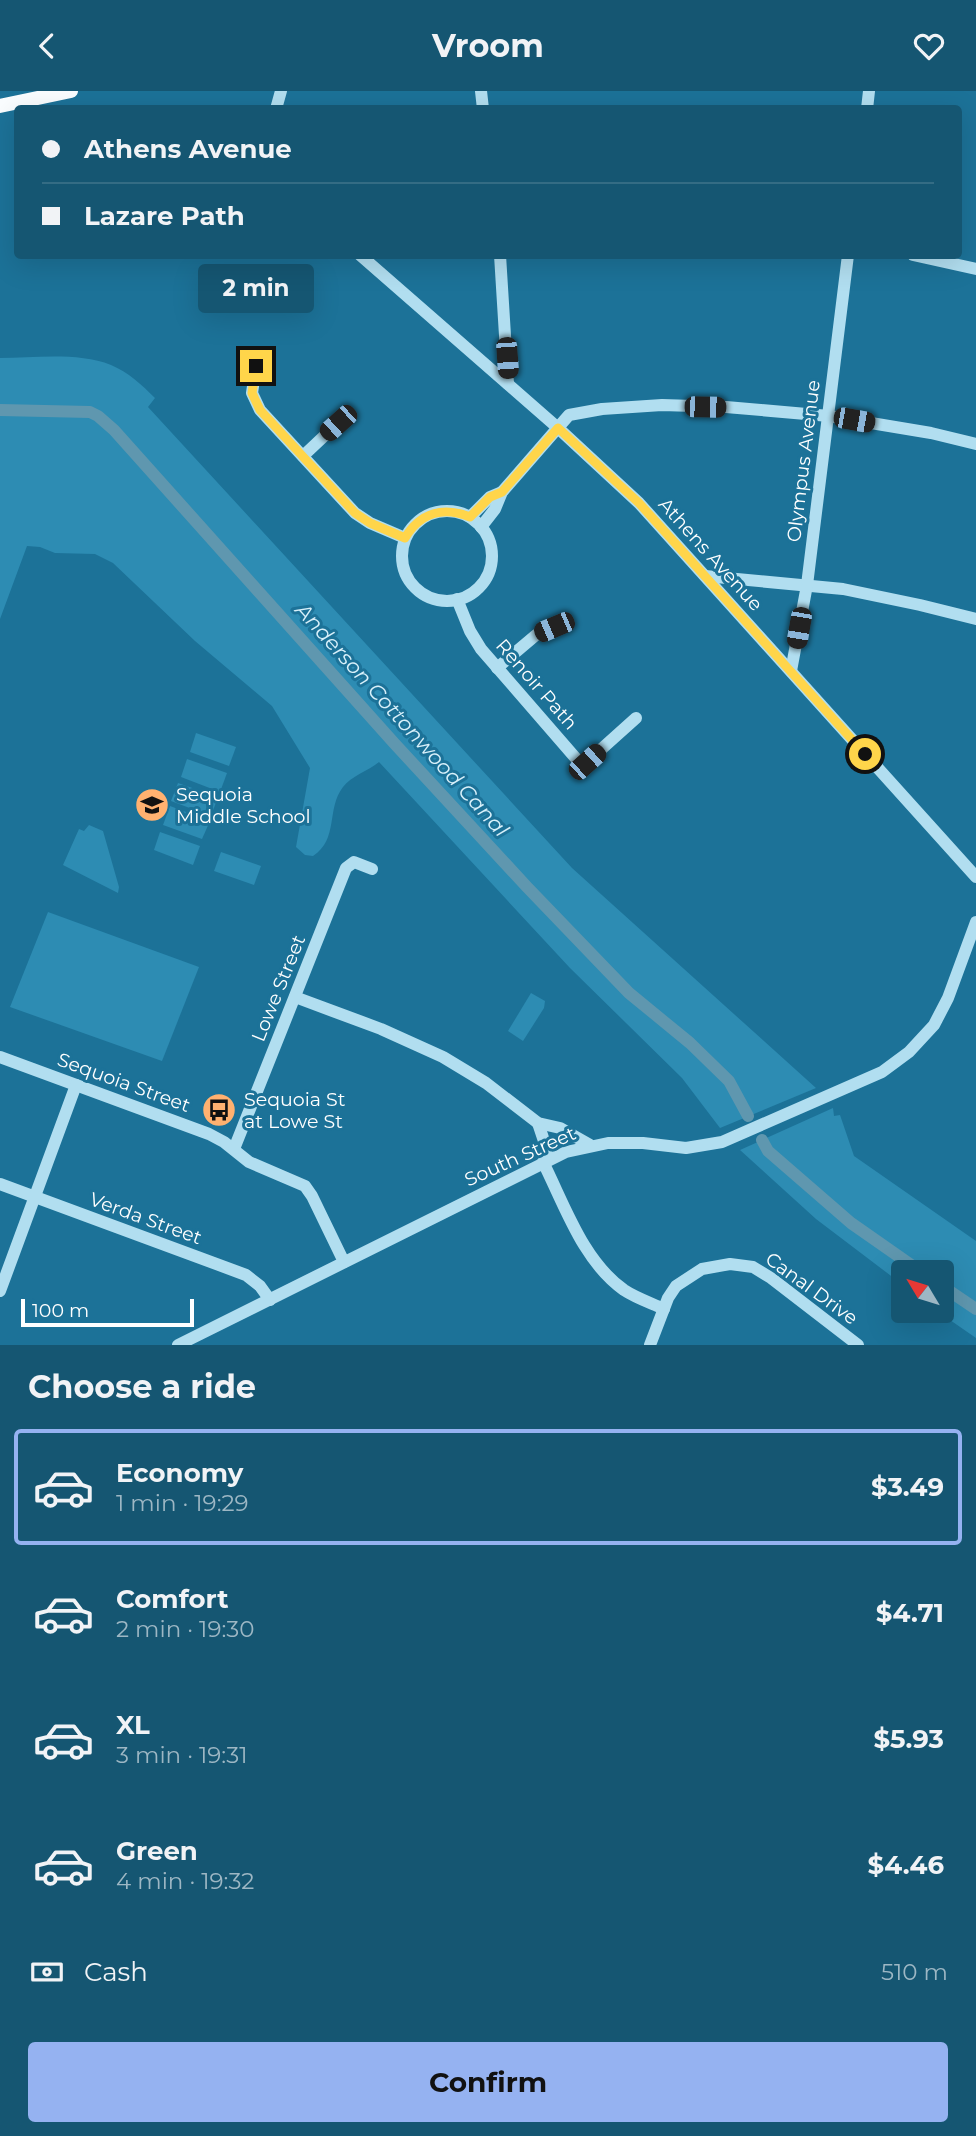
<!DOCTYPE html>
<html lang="en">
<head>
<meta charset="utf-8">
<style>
  :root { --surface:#155672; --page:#1e5c77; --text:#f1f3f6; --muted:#9db7c4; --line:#346c84; --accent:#95b2f1 }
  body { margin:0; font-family:Montserrat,sans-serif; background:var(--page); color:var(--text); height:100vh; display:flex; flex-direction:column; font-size:26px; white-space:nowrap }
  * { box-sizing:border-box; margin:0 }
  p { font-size:23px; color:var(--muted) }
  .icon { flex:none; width:38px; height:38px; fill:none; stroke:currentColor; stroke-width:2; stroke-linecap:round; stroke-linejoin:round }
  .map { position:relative; height:1254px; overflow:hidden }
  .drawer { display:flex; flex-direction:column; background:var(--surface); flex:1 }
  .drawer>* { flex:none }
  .banner { position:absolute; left:14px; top:14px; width:948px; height:154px; border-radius:7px; box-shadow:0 7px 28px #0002; display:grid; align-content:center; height:154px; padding:0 28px; background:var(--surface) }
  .needle { width:46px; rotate:308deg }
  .buttons { position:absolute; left:891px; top:1169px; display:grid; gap:14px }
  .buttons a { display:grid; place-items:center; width:63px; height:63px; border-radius:7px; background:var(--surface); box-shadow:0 7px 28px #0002; font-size:35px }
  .scale { position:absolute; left:21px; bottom:18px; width:173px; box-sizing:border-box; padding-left:7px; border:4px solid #fff; border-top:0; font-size:19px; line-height:24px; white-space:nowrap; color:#fff; -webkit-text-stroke:5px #1c7298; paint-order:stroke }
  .end { position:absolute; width:32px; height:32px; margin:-16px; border:9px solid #ffd54a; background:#111; box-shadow:0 0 0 4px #111 }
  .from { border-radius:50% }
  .bubble { position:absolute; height:49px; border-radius:7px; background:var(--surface); box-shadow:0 7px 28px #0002; font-size:23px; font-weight:700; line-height:49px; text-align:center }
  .car { position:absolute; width:21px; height:42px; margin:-21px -10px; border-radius:9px; box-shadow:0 0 5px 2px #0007; background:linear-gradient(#222 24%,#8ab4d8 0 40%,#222 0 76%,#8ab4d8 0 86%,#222 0) }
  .banner b { display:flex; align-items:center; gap:24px; height:66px; font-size:26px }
  .banner b+b { border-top:2px solid var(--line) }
  .banner i { width:18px; height:18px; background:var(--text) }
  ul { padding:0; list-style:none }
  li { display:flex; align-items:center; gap:21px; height:116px; margin:0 14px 10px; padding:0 14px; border:4px solid transparent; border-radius:7px }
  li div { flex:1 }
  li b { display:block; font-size:26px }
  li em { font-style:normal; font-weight:700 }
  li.current { border-color:var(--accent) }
  li>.icon { width:63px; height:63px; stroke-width:1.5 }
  h2 { padding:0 28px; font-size:32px; line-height:84px }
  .pay { display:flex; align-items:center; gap:18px; height:77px; padding:0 28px; font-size:26px }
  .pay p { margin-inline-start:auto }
  .button { display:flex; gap:14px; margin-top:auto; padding:14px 28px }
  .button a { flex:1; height:80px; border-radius:7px; background:var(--accent); color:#111; font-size:28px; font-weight:700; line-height:80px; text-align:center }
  header { display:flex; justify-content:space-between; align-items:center; height:91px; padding:0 28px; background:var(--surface); font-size:32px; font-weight:700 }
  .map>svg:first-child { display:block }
  .green { fill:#2d8cb3 }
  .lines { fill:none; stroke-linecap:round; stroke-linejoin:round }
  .canal { stroke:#5f97af; stroke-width:12 }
  .minor { stroke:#b1def0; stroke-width:12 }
  .major { stroke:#fafdff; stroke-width:14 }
  .route { stroke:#ffd54a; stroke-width:9 }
  .labels { text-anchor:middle; stroke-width:6; stroke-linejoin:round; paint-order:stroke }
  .street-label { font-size:19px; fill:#fff; stroke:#1c7298 }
  .poi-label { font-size:19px; fill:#fff; stroke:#1c7298; text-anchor:start }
  .water-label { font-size:21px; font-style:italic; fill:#d8f0fa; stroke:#1c7298 }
</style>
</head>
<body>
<header><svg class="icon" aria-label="back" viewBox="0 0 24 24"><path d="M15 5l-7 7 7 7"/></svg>Vroom<svg class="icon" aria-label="heart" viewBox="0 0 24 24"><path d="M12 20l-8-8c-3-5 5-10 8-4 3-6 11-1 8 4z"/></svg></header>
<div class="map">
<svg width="976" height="1254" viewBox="0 0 976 1254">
  <rect width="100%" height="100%" fill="#1c7298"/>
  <!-- green -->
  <g class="green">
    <path d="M0,267c35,0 78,-6 111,7 17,7 31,20 44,33l-7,9 424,461 244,220 -96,40 -38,-50 -112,-110 -191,-206c-11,9 -28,14 -36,25 -17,22 -4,52 -30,69l-8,-1 -9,-8 14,-79 -38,-62 -77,-65 -82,-78 -18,-9 -40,-1 -15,-6 -13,-1 -27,73z"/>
    <path d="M196,642l40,14 -7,19 -39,-14z"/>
    <path d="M187,668l40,14 -7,19 -39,-15z"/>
    <path d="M178,692l40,14 -7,19 -40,-15z"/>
    <path d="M170,715l40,15 -8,18 -39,-14z"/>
    <path d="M89,734l14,6 16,56 -1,6 -55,-28 16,-36 5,2z"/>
    <path d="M160,741l40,14 -7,19 -39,-15z"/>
    <path d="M221,761l40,14 -7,19 -40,-14z"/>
    <path d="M48,821l151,55 -37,94 -152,-54z"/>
    <path d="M531,902l14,8 -1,7 -21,33 -15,-10z"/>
    <path d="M833,1017l1,8 6,-1 14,41 122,85v97l-39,-27h5v-39h-39v13l-87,-66 -76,-69z"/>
  </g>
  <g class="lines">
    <!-- canal -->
    <g class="canal">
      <path d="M0,319l90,2 8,4 16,14 280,313 133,144 102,106 61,50 39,38 19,35"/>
      <path d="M762,1049l6,11 83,72 70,49"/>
      <path d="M942,1195l34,23"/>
    </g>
    <!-- minor -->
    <g class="minor">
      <path d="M481,0l2,18"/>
      <path d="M276,18l5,-18"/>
      <path d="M867,18l2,-18"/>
      <path d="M360,164l198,173 81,75 337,374"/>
      <path d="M500,164l8,129"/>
      <path d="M913,164l63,14"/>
      <path d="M256,275l-4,27 8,17 95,103 15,10 35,15"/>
      <path d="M303,365l35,-33"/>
      <circle cx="447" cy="465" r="45"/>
      <path d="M470,426l20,-20 12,-5"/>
      <path d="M481,436l14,-18 7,-17 67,-77 33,-6 60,-4 64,2 103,9 102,17 45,11"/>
      <path d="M705,485l138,13 77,16 56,14"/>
      <path d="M457,508l13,32 11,18 98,113h8l49,-44"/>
      <path d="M497,577l39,-33 18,-8"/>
      <path d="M791,580l16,-86 41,-330"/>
      <path d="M295,906l86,32 62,28 43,26 52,40 22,5 30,17"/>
      <path d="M0,966l209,77 15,8 25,20 56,24 7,10 32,66"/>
      <path d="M538,1032l12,36"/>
      <path d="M234,1058l112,-281 8,-6 18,7"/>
      <path d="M543,1071c22,44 40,99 81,128 12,8 27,13 40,19"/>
      <path d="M0,1093l246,91 14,11 10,14"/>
      <path d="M0,1200l76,-206"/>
      <path d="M178,1254l388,-193 42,-9h35l43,5 36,-6 160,-70 27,-20 25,-27 14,-27 28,-76"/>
      <path d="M650,1254l18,-47 8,-12 26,-17 28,-5 23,3 18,11 87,67"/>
    </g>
    <!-- major -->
    <path class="major" d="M0,15l71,-15"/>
  </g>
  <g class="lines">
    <!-- route -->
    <path class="route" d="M256,275l-4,27 8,17 95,103 15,10 35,15c15,-25 38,-32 65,-21l20,-20 12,-5 56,-64 81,75 226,251"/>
  </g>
  <!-- icons -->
  <defs>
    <g id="school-disc" transform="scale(1.75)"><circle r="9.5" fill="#ffb170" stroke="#1c7298"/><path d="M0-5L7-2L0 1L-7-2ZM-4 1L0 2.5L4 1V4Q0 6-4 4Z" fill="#111"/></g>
    <g id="bus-disc" transform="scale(1.75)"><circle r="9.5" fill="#ffb170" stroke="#1c7298"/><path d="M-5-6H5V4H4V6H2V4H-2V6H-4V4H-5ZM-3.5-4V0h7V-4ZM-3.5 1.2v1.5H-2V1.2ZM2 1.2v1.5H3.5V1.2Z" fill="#111"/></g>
  </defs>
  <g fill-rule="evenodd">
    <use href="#school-disc" x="152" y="714"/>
    <use href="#bus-disc" x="219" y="1019"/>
  </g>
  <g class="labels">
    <!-- street labels -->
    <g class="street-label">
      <text transform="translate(803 370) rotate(-83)" y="7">Olympus Avenue</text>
      <text transform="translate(711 463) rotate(48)" y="7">Athens Avenue</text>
      <text transform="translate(537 593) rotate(49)" y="7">Renoir Path</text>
      <text transform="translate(278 897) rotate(-68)" y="7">Lowe Street</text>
      <text transform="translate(124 991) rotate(20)" y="7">Sequoia Street</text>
      <text transform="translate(520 1065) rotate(-24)" y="7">South Street</text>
      <text transform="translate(146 1127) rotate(20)" y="7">Verda Street</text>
      <text transform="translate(812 1197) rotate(36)" y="7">Canal Drive</text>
    </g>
    <!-- poi labels -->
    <g class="poi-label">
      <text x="176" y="710">Sequoia<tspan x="176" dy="22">Middle School</tspan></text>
      <text x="244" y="1015">Sequoia St<tspan x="244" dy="22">at Lowe St</tspan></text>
    </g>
    <!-- water labels -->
    <g class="water-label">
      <text transform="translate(402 629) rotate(48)" y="7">Anderson Cottonwood Canal</text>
    </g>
  </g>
</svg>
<div class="buttons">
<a><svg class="needle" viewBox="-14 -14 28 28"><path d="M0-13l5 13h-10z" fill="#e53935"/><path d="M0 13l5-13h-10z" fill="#9db7c4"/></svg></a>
</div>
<div class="scale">100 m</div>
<i class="end from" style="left:865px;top:663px"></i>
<i class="end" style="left:256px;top:275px"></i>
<div class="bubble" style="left:198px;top:173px;width:116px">2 min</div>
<i class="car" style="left:507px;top:267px;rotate:176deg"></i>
<i class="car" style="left:705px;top:316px;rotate:91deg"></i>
<i class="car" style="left:854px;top:329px;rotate:100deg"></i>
<i class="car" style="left:338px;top:332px;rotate:228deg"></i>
<i class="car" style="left:554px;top:536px;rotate:247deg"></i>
<i class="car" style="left:799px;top:537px;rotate:190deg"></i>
<i class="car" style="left:587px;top:671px;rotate:48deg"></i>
<div class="banner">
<b><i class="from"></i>Athens Avenue</b>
<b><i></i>Lazare Path</b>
</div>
</div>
<section class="drawer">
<h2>Choose a ride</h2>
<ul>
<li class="current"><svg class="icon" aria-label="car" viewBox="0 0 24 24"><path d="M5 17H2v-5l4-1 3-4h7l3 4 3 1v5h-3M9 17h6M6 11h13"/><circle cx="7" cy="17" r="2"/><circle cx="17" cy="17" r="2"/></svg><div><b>Economy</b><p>1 min · 19:29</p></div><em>$3.49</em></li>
<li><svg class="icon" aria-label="car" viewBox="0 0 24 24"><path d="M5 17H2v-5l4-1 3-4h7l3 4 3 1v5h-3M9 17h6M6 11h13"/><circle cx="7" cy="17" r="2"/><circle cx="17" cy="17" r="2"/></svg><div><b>Comfort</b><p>2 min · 19:30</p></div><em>$4.71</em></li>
<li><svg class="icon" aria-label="car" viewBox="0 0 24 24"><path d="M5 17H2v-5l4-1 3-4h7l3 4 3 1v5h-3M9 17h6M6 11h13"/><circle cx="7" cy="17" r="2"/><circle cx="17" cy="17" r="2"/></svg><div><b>XL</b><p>3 min · 19:31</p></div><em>$5.93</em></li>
<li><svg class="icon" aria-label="car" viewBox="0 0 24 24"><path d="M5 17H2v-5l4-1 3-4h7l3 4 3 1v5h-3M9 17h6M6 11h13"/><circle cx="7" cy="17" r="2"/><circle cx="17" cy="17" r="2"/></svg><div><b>Green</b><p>4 min · 19:32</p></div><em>$4.46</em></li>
</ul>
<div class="pay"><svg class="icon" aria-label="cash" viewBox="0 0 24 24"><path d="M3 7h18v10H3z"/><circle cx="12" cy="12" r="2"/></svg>Cash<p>510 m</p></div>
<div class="button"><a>Confirm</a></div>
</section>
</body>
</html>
